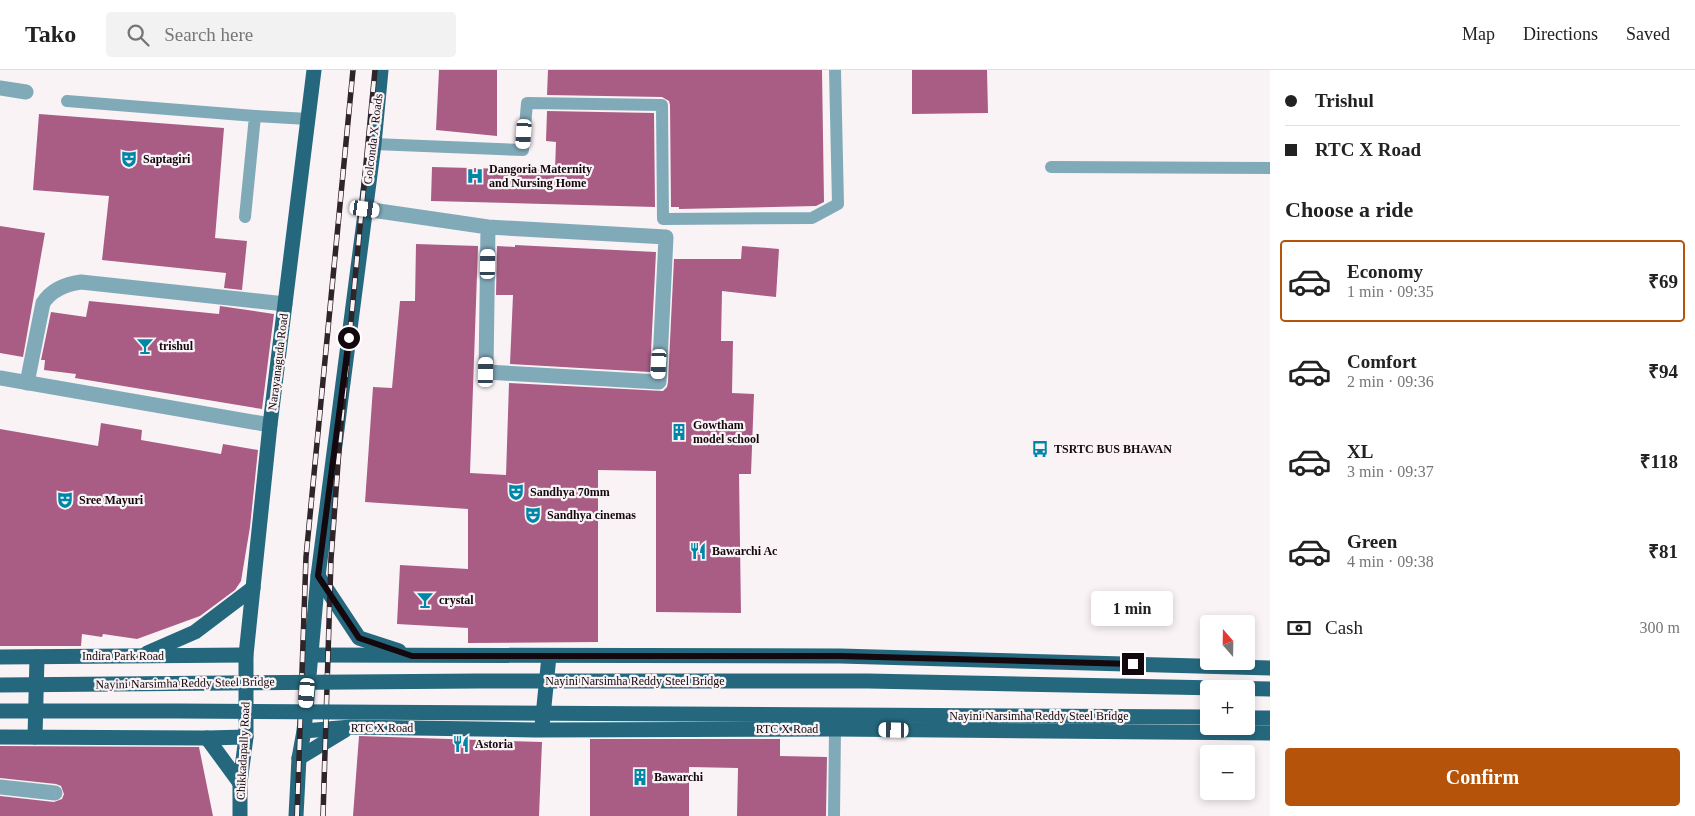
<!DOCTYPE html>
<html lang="en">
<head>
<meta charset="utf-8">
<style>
  :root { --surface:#fff; --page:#f2f2f2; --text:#222; --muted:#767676; --line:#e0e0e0; --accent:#b45309 }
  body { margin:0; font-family:Georgia,serif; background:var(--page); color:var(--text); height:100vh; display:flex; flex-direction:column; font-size:19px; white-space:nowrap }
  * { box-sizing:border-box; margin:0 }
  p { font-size:16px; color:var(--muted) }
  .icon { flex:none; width:28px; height:28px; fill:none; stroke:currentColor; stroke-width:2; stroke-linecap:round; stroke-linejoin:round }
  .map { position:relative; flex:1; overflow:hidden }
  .details { display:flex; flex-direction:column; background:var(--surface); width:425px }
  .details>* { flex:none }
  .top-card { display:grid; align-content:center; height:110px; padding:0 15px; background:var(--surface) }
  .needle { width:32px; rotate:340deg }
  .controls { position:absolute; left:1200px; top:545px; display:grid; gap:10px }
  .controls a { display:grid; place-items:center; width:55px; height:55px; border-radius:5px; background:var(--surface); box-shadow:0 2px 8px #0003; font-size:25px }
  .end { position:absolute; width:22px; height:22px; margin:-11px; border:6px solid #13080e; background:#fff; box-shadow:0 0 0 2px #fff }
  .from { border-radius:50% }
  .bubble { position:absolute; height:35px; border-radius:5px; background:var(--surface); box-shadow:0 2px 8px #0003; font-size:16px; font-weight:800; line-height:35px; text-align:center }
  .car { position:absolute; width:15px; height:30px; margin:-15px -8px; border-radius:6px; box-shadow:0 0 4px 1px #0007; background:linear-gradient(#fff 24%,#345 0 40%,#fff 0 76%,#345 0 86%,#fff 0) }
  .top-card b { display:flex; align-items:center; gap:18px; height:48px; font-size:19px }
  .top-card b+b { border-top:1px solid var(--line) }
  .top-card i { width:12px; height:12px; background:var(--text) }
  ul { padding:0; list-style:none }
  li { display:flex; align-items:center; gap:15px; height:82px; margin:0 10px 8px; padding:0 5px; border:2px solid transparent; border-radius:5px }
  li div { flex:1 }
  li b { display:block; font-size:19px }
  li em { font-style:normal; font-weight:800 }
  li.on { border-color:var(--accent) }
  li>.icon { width:45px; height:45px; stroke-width:1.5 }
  h2 { padding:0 15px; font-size:22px; line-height:60px }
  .pay { display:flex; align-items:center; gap:12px; height:55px; padding:0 15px; font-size:19px }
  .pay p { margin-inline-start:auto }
  .primary-button { display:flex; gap:10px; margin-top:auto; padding:10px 15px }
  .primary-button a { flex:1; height:58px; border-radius:5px; background:var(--accent); color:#fff; font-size:20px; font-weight:800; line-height:58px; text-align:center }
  header { display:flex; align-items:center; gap:30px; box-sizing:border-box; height:70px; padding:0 25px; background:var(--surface); border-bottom:1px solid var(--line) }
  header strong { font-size:24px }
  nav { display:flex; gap:28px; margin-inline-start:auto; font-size:18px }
  .search { width:350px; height:45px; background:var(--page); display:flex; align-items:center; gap:12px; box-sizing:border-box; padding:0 18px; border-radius:5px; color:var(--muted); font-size:19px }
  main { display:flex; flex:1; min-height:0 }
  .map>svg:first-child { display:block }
  .building { fill:#a95d85 }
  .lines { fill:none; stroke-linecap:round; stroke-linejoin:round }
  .lane { stroke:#81aab9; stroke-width:12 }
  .street { stroke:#81aab9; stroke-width:15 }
  .primary { stroke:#25687e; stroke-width:15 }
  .rail-casing { stroke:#2f242a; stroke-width:5.5 }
  .rail { stroke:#faf3f6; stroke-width:4; stroke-dasharray:11; stroke-linecap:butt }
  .primary-bridge { stroke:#25687e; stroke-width:15 }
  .route { stroke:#13080e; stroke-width:6 }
  .labels { text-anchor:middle; stroke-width:4.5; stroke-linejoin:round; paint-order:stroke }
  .street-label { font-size:12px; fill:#13080e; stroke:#faf3f6 }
  .poi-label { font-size:12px; font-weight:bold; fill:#13080e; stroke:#faf3f6; text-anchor:start }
</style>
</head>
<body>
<header>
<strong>Tako</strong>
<div class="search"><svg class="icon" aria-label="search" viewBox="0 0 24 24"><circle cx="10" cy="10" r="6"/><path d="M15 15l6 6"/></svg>Search here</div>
<nav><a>Map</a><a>Directions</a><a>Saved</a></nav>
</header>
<main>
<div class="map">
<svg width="1270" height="746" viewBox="0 0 1270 746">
  <rect width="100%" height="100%" fill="#faf3f6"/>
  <!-- building -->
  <g class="building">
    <path d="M439,0h58v66l-61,-6z"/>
    <path d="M548,0h274l2,132 -8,4 -137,3v-2h-8l-1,-102 -1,-4 -7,-4 -115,-2z"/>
    <path d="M912,0h75l1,43 -76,1z"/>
    <path d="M547,41l107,2 1,94 -224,-6 1,-34 123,3 1,-28 -10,-1z"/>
    <path d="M39,44l185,14 -9,110 32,3 -5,49 -18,-2 2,-15 -124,-13 7,-64 -76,-6z"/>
    <path d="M0,156l45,7 -22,124 -23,-4z"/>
    <path d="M416,174l62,2 -8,227 36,2 3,-92 154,8 4,-4 1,-5 6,-123h67l1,-13 37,3 -3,48 -54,-6 -1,50h12l-1,52 22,1 -3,80h-12l2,139 -85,-1v-141l-58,-1v172l-130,1v-15l-71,-4 3,-59 68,4v-60l-103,-7 8,-115 19,1 8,-87h15z"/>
    <path d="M515,175l141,7 -6,120 -140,-8 3,-69h-17l1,-49 18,1z"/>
    <path d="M89,231l130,13 1,-8 54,8 -12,95 -187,-31 1,-4 -32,-4 1,-10h-4l10,-48 35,5z"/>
    <path d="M101,353l41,7 -1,10 80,14 2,-10 35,6 -8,77 -9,54 -6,9 -35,26 -63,23 -34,-5 -1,3 -20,-3 -1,12h-81v-217l98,17z"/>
    <path d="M359,666l183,6 -3,74h-186z"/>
    <path d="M590,669h190v17l47,1 -1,59h-89l1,-48 -49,-1v49h-99z"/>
    <path d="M0,676l199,1 14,69h-213v-20l54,6 8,-3 2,-5 -3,-8 -5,-2 -56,-6z"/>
  </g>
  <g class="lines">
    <!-- lane -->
    <g class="lane">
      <path d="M67,31l188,15 -10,101"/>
      <path d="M255,46l53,3"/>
      <path d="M374,74l149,6 4,-47 135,2 1,114 149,-1 26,-14 -3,-134"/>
      <path d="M1051,97l219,1"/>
      <path d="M834,746l1,-87"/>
    </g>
    <!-- street -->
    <g class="street">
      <path d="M0,18l26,4"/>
      <path d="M365,139l123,18 178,10 -7,145 -173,-10 2,-145"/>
      <path d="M0,308l270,47"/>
      <path d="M27,313l16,-80c9,-14 23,-19 38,-21l204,22"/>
      <path d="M0,717l55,6"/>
    </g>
    <!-- primary -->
    <g class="primary">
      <path d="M318,506l41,62 40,13"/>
      <path d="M147,583l48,-21 58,-44"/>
      <path d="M310,585l530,1 430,12"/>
      <path d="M0,587l246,-2"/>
      <path d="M1246,648h24"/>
      <path d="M542,656l7,-70"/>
      <path d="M304,661l47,-4 184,3 300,-1 435,4"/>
      <path d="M0,667l207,1 39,-1"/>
      <path d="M35,667l2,-80"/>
      <path d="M207,668l33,45"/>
      <path d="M299,688l46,-28"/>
      <path d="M240,746v-33l6,-46v-82l24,-230 44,-355"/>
      <path d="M296,746l3,-58 5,-27 14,-155 56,-432 7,-74"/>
    </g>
    <!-- rail casing -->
    <g class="rail-casing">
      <g id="rail">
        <path d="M297,746l9,-259 47,-487"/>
        <path d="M323,746l8,-257 9,-123 35,-366"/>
      </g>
    </g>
    <!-- rail -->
    <use href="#rail" class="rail"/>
    <!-- primary-bridge -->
    <g class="primary-bridge">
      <path d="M0,615l478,-4h390l402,8"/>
      <path d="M0,641h177l1032,6"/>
    </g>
  </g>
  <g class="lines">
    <!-- route -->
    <path class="route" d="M349,268l-31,238 41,62 53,18h428l293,8"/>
  </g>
  <!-- icons -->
  <defs>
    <g id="theatre-bare" transform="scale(1.35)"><path d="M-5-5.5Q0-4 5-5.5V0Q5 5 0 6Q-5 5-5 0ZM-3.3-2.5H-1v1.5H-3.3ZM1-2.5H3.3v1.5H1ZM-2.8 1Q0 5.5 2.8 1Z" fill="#0087a8" stroke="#faf3f6" stroke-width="2.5" paint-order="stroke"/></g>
    <g id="hospital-bare" transform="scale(1.35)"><path d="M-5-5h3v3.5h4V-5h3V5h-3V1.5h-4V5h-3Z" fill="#0087a8" stroke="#faf3f6" stroke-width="2.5" paint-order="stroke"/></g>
    <g id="bar-bare" transform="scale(1.35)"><path d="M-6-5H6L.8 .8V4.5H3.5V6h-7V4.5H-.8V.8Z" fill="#0087a8" stroke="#faf3f6" stroke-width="2.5" paint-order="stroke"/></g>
    <g id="building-bare" transform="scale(1.35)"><path d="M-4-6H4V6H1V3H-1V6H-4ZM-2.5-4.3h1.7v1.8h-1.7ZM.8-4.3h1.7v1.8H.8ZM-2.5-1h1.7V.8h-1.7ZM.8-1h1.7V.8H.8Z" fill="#0087a8" stroke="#faf3f6" stroke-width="2.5" paint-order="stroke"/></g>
    <g id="bus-bare" transform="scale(1.35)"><path d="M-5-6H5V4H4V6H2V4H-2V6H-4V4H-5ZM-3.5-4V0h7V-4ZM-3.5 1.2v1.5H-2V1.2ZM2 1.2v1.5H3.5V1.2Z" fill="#0087a8" stroke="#faf3f6" stroke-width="2.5" paint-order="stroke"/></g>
    <g id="restaurant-bare" transform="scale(1.35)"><path d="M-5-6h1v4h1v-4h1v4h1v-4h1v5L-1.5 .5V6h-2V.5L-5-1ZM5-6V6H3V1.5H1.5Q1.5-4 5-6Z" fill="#0087a8" stroke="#faf3f6" stroke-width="2.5" paint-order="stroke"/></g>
  </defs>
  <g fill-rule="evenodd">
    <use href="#theatre-bare" x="129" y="89"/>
    <use href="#hospital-bare" x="475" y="106"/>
    <use href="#bar-bare" x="145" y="276"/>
    <use href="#building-bare" x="679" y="362"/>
    <use href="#bus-bare" x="1040" y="379"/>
    <use href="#theatre-bare" x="516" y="422"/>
    <use href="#theatre-bare" x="65" y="430"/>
    <use href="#theatre-bare" x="533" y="445"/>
    <use href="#restaurant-bare" x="698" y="481"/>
    <use href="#bar-bare" x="425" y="530"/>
    <use href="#restaurant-bare" x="461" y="674"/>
    <use href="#building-bare" x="640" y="707"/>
  </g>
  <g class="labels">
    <!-- street labels -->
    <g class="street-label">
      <text transform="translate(373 69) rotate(-83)" y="4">Golconda X Roads</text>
      <text transform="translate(278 292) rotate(-83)" y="4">Narayanaguda Road</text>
      <text x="123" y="590">Indira Park Road</text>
      <text x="635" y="615">Nayini Narsimha Reddy Steel Bridge</text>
      <text transform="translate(185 613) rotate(-1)" y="4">Nayini Narsimha Reddy Steel Bridge</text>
      <text x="1039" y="650">Nayini Narsimha Reddy Steel Bridge</text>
      <text x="382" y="662">RTC X Road</text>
      <text x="787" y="663">RTC X Road</text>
      <text transform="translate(243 681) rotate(-87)" y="4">Chikkadapally Road</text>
    </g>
    <!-- poi labels -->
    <g class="poi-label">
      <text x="143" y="93">Saptagiri</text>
      <text x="489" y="103">Dangoria Maternity<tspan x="489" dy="14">and Nursing Home</tspan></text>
      <text x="159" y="280">trishul</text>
      <text x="693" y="359">Gowtham<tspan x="693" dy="14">model school</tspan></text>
      <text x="1054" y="383">TSRTC BUS BHAVAN</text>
      <text x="530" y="426">Sandhya 70mm</text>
      <text x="79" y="434">Sree Mayuri</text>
      <text x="547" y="449">Sandhya cinemas</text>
      <text x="712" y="485">Bawarchi Ac</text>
      <text x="439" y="534">crystal</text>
      <text x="475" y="678">Astoria</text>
      <text x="654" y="711">Bawarchi</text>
    </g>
  </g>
</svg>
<div class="controls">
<a><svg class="needle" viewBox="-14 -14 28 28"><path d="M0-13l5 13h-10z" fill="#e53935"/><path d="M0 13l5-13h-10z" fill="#767676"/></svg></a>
<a>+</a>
<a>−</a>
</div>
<i class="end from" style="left:349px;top:268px"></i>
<i class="end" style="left:1133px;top:594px"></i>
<div class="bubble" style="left:1091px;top:521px;width:82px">1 min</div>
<i class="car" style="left:524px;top:64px;rotate:184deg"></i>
<i class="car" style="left:365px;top:139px;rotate:98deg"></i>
<i class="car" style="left:488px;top:194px;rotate:1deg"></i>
<i class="car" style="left:659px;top:294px;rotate:183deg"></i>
<i class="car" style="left:486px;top:302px;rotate:1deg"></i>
<i class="car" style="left:307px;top:623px;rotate:185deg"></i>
<i class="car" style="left:894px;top:660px;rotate:271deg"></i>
</div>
<section class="details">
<div class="top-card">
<b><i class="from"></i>Trishul</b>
<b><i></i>RTC X Road</b>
</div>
<h2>Choose a ride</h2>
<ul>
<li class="on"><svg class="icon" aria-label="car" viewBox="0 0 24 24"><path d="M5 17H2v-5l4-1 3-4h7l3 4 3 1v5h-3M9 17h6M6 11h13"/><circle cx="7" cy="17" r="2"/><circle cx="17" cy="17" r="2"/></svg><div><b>Economy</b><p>1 min · 09:35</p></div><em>₹69</em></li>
<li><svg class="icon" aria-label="car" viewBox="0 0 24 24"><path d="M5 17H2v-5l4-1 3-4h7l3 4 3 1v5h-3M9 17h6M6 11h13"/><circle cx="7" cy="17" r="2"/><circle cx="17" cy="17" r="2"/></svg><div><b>Comfort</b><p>2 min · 09:36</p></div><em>₹94</em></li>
<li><svg class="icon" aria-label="car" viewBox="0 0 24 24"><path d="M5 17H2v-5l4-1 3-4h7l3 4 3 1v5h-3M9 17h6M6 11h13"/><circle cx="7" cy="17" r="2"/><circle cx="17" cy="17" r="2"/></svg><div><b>XL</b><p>3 min · 09:37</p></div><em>₹118</em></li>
<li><svg class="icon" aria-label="car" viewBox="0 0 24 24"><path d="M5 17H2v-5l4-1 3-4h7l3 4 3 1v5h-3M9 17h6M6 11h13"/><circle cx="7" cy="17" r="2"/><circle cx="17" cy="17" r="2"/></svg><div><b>Green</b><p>4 min · 09:38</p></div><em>₹81</em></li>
</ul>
<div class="pay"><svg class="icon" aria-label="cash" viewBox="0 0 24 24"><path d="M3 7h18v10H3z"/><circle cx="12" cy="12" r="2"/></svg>Cash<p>300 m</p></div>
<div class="primary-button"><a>Confirm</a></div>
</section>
</main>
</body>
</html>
